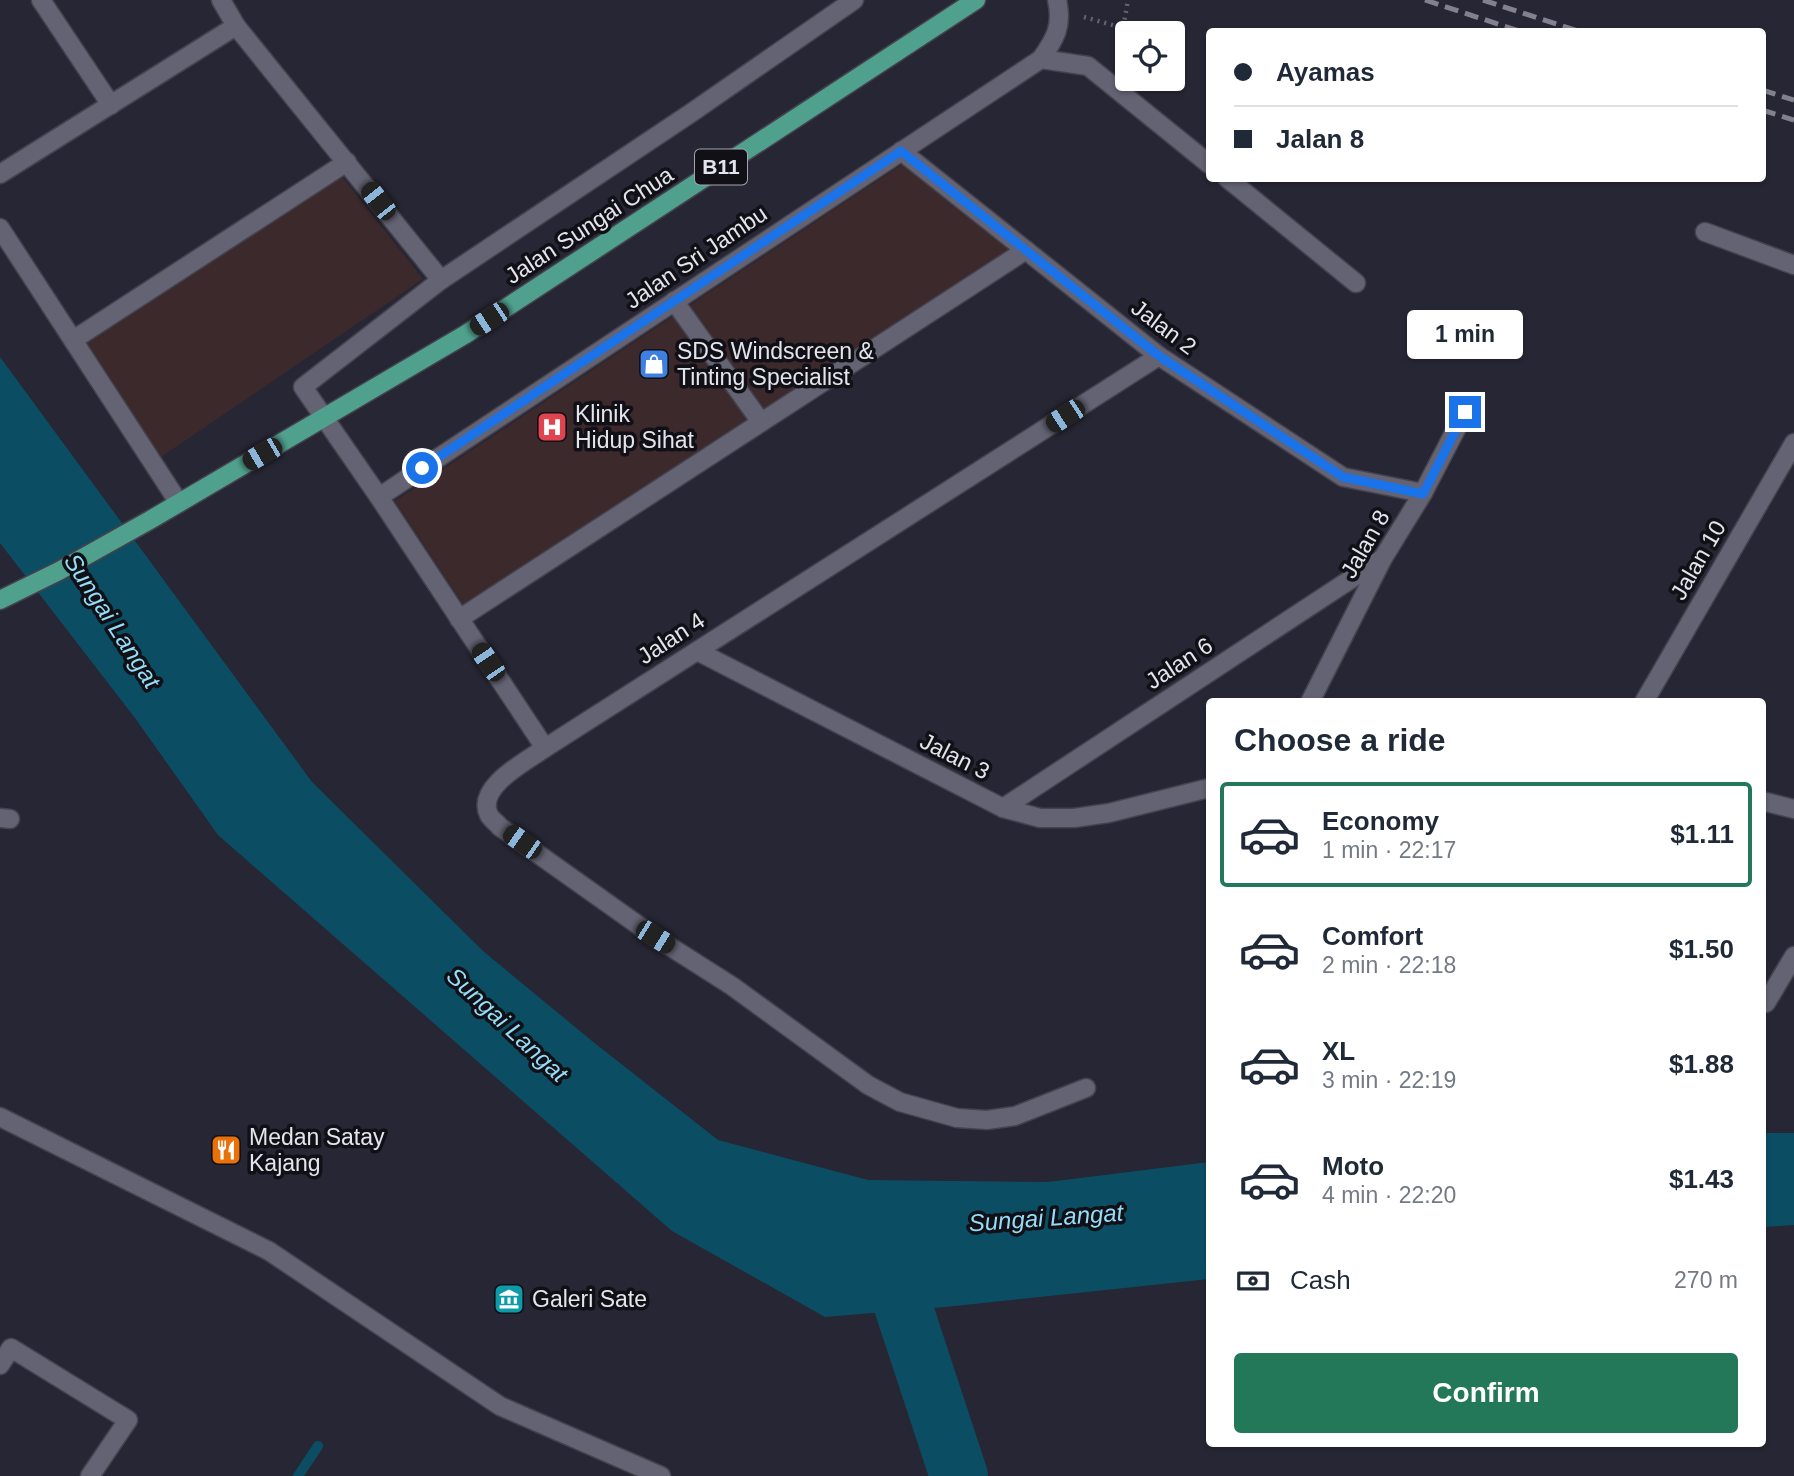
<!DOCTYPE html>
<html lang="en">
<head>
<meta charset="utf-8">
<style>
  :root { --surface:#fff; --page:#f2f2f3; --text:#1f2937; --muted:#747a83; --line:#e0e1e3; --accent:#23785a }
  body { margin:0; font-family:Helvetica,sans-serif; background:var(--page); color:var(--text); height:100vh; display:flex; flex-direction:column; font-size:26px; white-space:nowrap }
  * { box-sizing:border-box; margin:0 }
  p { font-size:23px; color:var(--muted) }
  .icon { flex:none; width:38px; height:38px; fill:none; stroke:currentColor; stroke-width:2; stroke-linecap:round; stroke-linejoin:round }
  .map { position:relative; flex:1; overflow:hidden }
  .side { position:absolute; left:1206px; top:698px; width:560px; height:749px; display:flex; flex-direction:column; background:var(--surface); border-radius:7px; box-shadow:0 2px 5px #0004 }
  .side>* { flex:none }
  .hud { position:absolute; left:1206px; top:28px; width:560px; height:154px; border-radius:7px; box-shadow:0 2px 5px #0004; display:grid; align-content:center; height:154px; padding:0 28px; background:var(--surface) }
  .controls { position:absolute; left:1115px; top:21px; display:grid; gap:14px }
  .controls a { display:grid; place-items:center; width:70px; height:70px; border-radius:7px; background:var(--surface); box-shadow:0 2px 5px #0004; font-size:35px }
  .end { position:absolute; width:32px; height:32px; margin:-16px; border:9px solid #1a73e8; background:#fff; box-shadow:0 0 0 4px #fff }
  .from { border-radius:50% }
  .bubble { position:absolute; height:49px; border-radius:7px; background:var(--surface); box-shadow:0 2px 5px #0004; font-size:23px; font-weight:600; line-height:49px; text-align:center }
  .car { position:absolute; width:21px; height:42px; margin:-21px -10px; border-radius:9px; box-shadow:0 0 5px 2px #0007; background:linear-gradient(#222 24%,#8ab4d8 0 40%,#222 0 76%,#8ab4d8 0 86%,#222 0) }
  .hud b { display:flex; align-items:center; gap:24px; height:66px; font-size:26px }
  .hud b+b { border-top:2px solid var(--line) }
  .hud i { width:18px; height:18px; background:var(--text) }
  ul { padding:0; list-style:none }
  li { display:flex; align-items:center; gap:21px; height:105px; margin:0 14px 10px; padding:0 14px; border:4px solid transparent; border-radius:7px }
  li div { flex:1 }
  li b { display:block; font-size:26px }
  li em { font-style:normal; font-weight:600 }
  li.active { border-color:var(--accent) }
  li>.icon { width:63px; height:63px; stroke-width:1.5 }
  h2 { padding:0 28px; font-size:32px; line-height:84px }
  .pay { display:flex; align-items:center; gap:18px; height:77px; padding:0 28px; font-size:26px }
  .pay p { margin-inline-start:auto }
  .primary-button { display:flex; gap:14px; margin-top:auto; padding:14px 28px }
  .primary-button a { flex:1; height:80px; border-radius:7px; background:var(--accent); color:#fff; font-size:28px; font-weight:600; line-height:80px; text-align:center }
  .map>svg:first-child { display:block }
  .commercial { fill:#3c292c }
  .water { fill:#0b4e63 }
  .lines { fill:none; stroke-linecap:round; stroke-linejoin:round }
  .stream { stroke:#0b4e63; stroke-width:10 }
  .river { stroke:#0b4e63; stroke-width:58 }
  .lane-casing { stroke:#43424d; stroke-width:21 }
  .street-casing { stroke:#43424d; stroke-width:21 }
  .primary-casing { stroke:#43424d; stroke-width:21 }
  .path { stroke:#656471; stroke-width:4.5; stroke-dasharray:2 5; stroke-linecap:butt }
  .lane { stroke:#646374; stroke-width:18 }
  .street { stroke:#646374; stroke-width:18 }
  .primary { stroke:#50a08e; stroke-width:18 }
  .rail { stroke:#82818d; stroke-width:5; stroke-dasharray:14 7; stroke-linecap:butt }
  .route { stroke:#1a73e8; stroke-width:9 }
  .labels { text-anchor:middle; stroke-width:7; stroke-linejoin:round; paint-order:stroke }
  .shield { fill:#101016; stroke:#a4a4ac; stroke-width:2 }
  .shield-label { font-size:21px; font-weight:bold; fill:#e4e4ed }
  .street-label { font-size:23px; fill:#e4e4ed; stroke:#101016 }
  .poi-label { font-size:23px; fill:#e4e4ed; stroke:#101016; text-anchor:start }
  .water-label { font-size:24px; font-style:italic; fill:#95dcf7; stroke:#101016 }
</style>
</head>
<body>
<div class="map">
<svg width="1794" height="1476" viewBox="0 0 1794 1476">
  <rect width="100%" height="100%" fill="#272634"/>
  <!-- commercial -->
  <g class="commercial">
    <path d="M904,163l109,87 -548,357 -70,-106z"/>
    <path d="M340,174l83,105 -262,178 -75,-116z"/>
  </g>
  <!-- water -->
  <g class="water">
    <path d="M0,357l312,425 171,169 109,90 126,99 150,40 180,2 161,-20v117l-264,28 -120,10 -153,-86 -454,-396 -83,-117 -135,-175z"/>
    <path d="M1762,1133h32v92l-32,2z"/>
  </g>
  <g class="lines">
    <!-- stream -->
    <path class="stream" d="M298,1476l20,-30"/>
    <!-- river -->
    <path class="river" d="M880,1236l79,240"/>
    <!-- lane casing -->
    <g class="lane-casing">
      <g id="lane">
        <path d="M41,0l70,105"/>
        <path d="M1041,59l47,7 121,98"/>
        <path d="M901,151l258,205 184,121 80,16"/>
        <path d="M1227,178l129,105"/>
        <path d="M1705,232l89,33"/>
        <path d="M674,301l87,121"/>
        <path d="M73,340l274,-178"/>
        <path d="M459,619l567,-369"/>
        <path d="M0,818l10,1"/>
        <path d="M0,1117l269,134 231,155 161,70"/>
        <path d="M0,1365l11,-17 117,72 -38,56"/>
      </g>
    </g>
    <!-- street casing -->
    <g class="street-casing">
      <g id="street">
        <path d="M221,0l15,26 205,254"/>
        <path d="M0,174l236,-148"/>
        <path d="M0,228l179,275"/>
        <path d="M379,497l662,-438c14,-20 22,-33 16,-59"/>
        <path d="M697,651l306,157 37,10h34l35,-5 100,-25"/>
        <path d="M1310,702l73,-144 40,-65 42,-81"/>
        <path d="M1644,702l150,-259"/>
        <path d="M545,748l-166,-251 -76,-110 138,-107 250,-167 163,-113"/>
        <path d="M1762,801l32,8"/>
        <path d="M1003,808l380,-250"/>
        <path d="M1766,1003l28,-47"/>
        <path d="M1086,1088l-71,28 -28,4 -30,-2 -57,-16 -32,-17 -136,-99 -77,-49 -155,-110c-3,-4 -9,-8 -11,-12 -14,-28 38,-54 56,-67l614,-392"/>
      </g>
    </g>
    <!-- primary casing -->
    <g class="primary-casing">
      <path id="primary" d="M0,600l59,-29 91,-51 316,-186 510,-334"/>
    </g>
    <!-- path -->
    <path class="path" d="M1084,17l39,11 5,-28"/>
    <!-- lane -->
    <use href="#lane" class="lane"/>
    <!-- street -->
    <use href="#street" class="street"/>
    <!-- primary -->
    <use href="#primary" class="primary"/>
    <!-- rail -->
    <g class="rail">
      <path d="M1425,0l97,32"/>
      <path d="M1483,0l98,32"/>
      <path d="M1762,90l32,10"/>
      <path d="M1762,110l32,10"/>
    </g>
  </g>
  <g class="lines">
    <!-- route -->
    <path class="route" d="M422,468l479,-317 258,205 161,106 23,15 80,17 42,-82"/>
  </g>
  <!-- icons -->
  <defs>
    <g id="shop-square" transform="scale(1.575)"><rect x="-9" y="-9" width="18" height="18" rx="4" fill="#3f7fe0" stroke="#101016"/><path d="M-5-2.5h2.3a2.7 3.5 0 0 1 5.4 0H5L5.5 6h-11ZM-1.5-2.5h3a1.5 2.3 0 0 0-3 0Z" fill="#fff"/></g>
    <g id="hospital-square" transform="scale(1.575)"><rect x="-9" y="-9" width="18" height="18" rx="4" fill="#e0444e" stroke="#101016"/><path d="M-5-5h3v3.5h4V-5h3V5h-3V1.5h-4V5h-3Z" fill="#fff"/></g>
    <g id="restaurant-square" transform="scale(1.575)"><rect x="-9" y="-9" width="18" height="18" rx="4" fill="#e8710a" stroke="#101016"/><path d="M-5-6h1v4h1v-4h1v4h1v-4h1v5L-1.5 .5V6h-2V.5L-5-1ZM5-6V6H3V1.5H1.5Q1.5-4 5-6Z" fill="#fff"/></g>
    <g id="museum-square" transform="scale(1.575)"><rect x="-9" y="-9" width="18" height="18" rx="4" fill="#0f9aa8" stroke="#101016"/><path d="M0-6L6-3V-2H-6V-3ZM-5-1h2V3h-2ZM-1-1h2V3h-2ZM3-1h2V3H3ZM-6 4H6V6H-6Z" fill="#fff"/></g>
  </defs>
  <g fill-rule="evenodd">
    <use href="#shop-square" x="654" y="364"/>
    <use href="#hospital-square" x="552" y="427"/>
    <use href="#restaurant-square" x="226" y="1150"/>
    <use href="#museum-square" x="509" y="1299"/>
  </g>
  <g class="labels">
    <!-- shield labels -->
    <rect class="shield" x="695" y="149.5" width="52" height="35" rx="5"/>
    <g class="shield-label">
      <text x="721" y="174">B11</text>
    </g>
    <!-- street labels -->
    <g class="street-label">
      <text transform="translate(589 225) rotate(-33)" y="8">Jalan Sungai Chua</text>
      <text transform="translate(696 257) rotate(-34)" y="8">Jalan Sri Jambu</text>
      <text transform="translate(1164 327) rotate(37)" y="8">Jalan 2</text>
      <text transform="translate(1365 544) rotate(-60)" y="8">Jalan 8</text>
      <text transform="translate(1698 560) rotate(-60)" y="8">Jalan 10</text>
      <text transform="translate(671 638) rotate(-33)" y="8">Jalan 4</text>
      <text transform="translate(1179 663) rotate(-33)" y="8">Jalan 6</text>
      <text transform="translate(955 756) rotate(27)" y="8">Jalan 3</text>
    </g>
    <!-- poi labels -->
    <g class="poi-label">
      <text x="677" y="359">SDS Windscreen &amp;<tspan x="677" dy="26">Tinting Specialist</tspan></text>
      <text x="575" y="422">Klinik<tspan x="575" dy="26">Hidup Sihat</tspan></text>
      <text x="249" y="1145">Medan Satay<tspan x="249" dy="26">Kajang</tspan></text>
      <text x="532" y="1307">Galeri Sate</text>
    </g>
    <!-- water labels -->
    <g class="water-label">
      <text transform="translate(112 621) rotate(57)" y="8">Sungai Langat</text>
      <text transform="translate(507 1025) rotate(43)" y="8">Sungai Langat</text>
      <text transform="translate(1046 1218) rotate(-4)" y="8">Sungai Langat</text>
    </g>
  </g>
</svg>
<div class="controls">
<a><svg class="icon" aria-label="locate" viewBox="0 0 24 24"><circle cx="12" cy="12" r="6"/><path d="M12 2v4M12 18v4M2 12h4M18 12h4"/></svg></a>
</div>
<i class="end from" style="left:422px;top:468px"></i>
<i class="end" style="left:1465px;top:412px"></i>
<div class="bubble" style="left:1407px;top:310px;width:116px">1 min</div>
<i class="car" style="left:378px;top:201px;rotate:322deg"></i>
<i class="car" style="left:489px;top:319px;rotate:237deg"></i>
<i class="car" style="left:1065px;top:416px;rotate:237deg"></i>
<i class="car" style="left:262px;top:454px;rotate:240deg"></i>
<i class="car" style="left:488px;top:662px;rotate:326deg"></i>
<i class="car" style="left:522px;top:842px;rotate:305deg"></i>
<i class="car" style="left:655px;top:937px;rotate:122deg"></i>
<div class="hud">
<b><i class="from"></i>Ayamas</b>
<b><i></i>Jalan 8</b>
</div>
<section class="side">
<h2>Choose a ride</h2>
<ul>
<li class="active"><svg class="icon" aria-label="car" viewBox="0 0 24 24"><path d="M5 17H2v-5l4-1 3-4h7l3 4 3 1v5h-3M9 17h6M6 11h13"/><circle cx="7" cy="17" r="2"/><circle cx="17" cy="17" r="2"/></svg><div><b>Economy</b><p>1 min · 22:17</p></div><em>$1.11</em></li>
<li><svg class="icon" aria-label="car" viewBox="0 0 24 24"><path d="M5 17H2v-5l4-1 3-4h7l3 4 3 1v5h-3M9 17h6M6 11h13"/><circle cx="7" cy="17" r="2"/><circle cx="17" cy="17" r="2"/></svg><div><b>Comfort</b><p>2 min · 22:18</p></div><em>$1.50</em></li>
<li><svg class="icon" aria-label="car" viewBox="0 0 24 24"><path d="M5 17H2v-5l4-1 3-4h7l3 4 3 1v5h-3M9 17h6M6 11h13"/><circle cx="7" cy="17" r="2"/><circle cx="17" cy="17" r="2"/></svg><div><b>XL</b><p>3 min · 22:19</p></div><em>$1.88</em></li>
<li><svg class="icon" aria-label="car" viewBox="0 0 24 24"><path d="M5 17H2v-5l4-1 3-4h7l3 4 3 1v5h-3M9 17h6M6 11h13"/><circle cx="7" cy="17" r="2"/><circle cx="17" cy="17" r="2"/></svg><div><b>Moto</b><p>4 min · 22:20</p></div><em>$1.43</em></li>
</ul>
<div class="pay"><svg class="icon" aria-label="cash" viewBox="0 0 24 24"><path d="M3 7h18v10H3z"/><circle cx="12" cy="12" r="2"/></svg>Cash<p>270 m</p></div>
<div class="primary-button"><a>Confirm</a></div>
</section>
</div>
</body>
</html>
